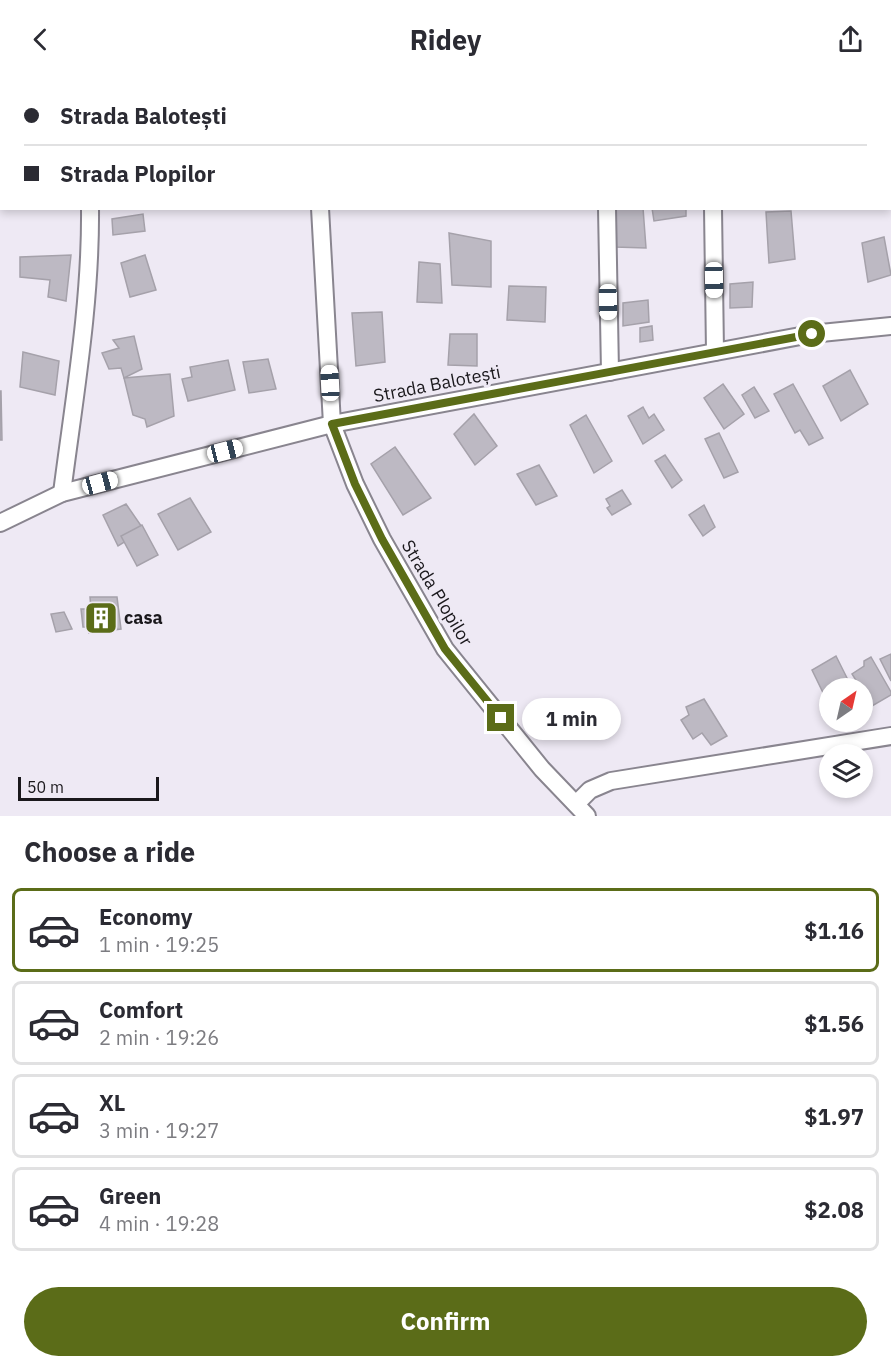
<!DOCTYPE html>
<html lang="en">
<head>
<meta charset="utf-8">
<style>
  :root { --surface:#fff; --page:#f7f7f7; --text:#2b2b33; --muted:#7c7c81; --line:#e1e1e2; --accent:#5b6c18 }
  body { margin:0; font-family:"IBM Plex Sans",sans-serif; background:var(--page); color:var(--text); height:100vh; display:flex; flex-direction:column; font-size:22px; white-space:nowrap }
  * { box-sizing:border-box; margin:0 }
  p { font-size:20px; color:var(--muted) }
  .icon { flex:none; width:33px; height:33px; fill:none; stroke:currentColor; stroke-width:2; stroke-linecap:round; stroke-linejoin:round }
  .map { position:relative; height:738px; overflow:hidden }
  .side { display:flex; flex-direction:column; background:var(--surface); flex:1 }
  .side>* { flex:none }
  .guide { position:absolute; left:0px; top:0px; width:891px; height:132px; box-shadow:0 3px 9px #0003; display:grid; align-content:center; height:132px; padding:0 24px; background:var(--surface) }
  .needle { width:39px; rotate:34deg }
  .fabs { position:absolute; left:819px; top:600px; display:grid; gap:12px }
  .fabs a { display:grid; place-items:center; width:54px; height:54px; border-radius:50%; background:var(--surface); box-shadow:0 3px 9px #0003; font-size:30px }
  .scale { position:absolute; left:18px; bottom:15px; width:141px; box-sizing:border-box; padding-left:6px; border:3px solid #1a181c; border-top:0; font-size:16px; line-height:21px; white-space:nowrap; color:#1a181c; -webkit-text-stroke:4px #eee9f4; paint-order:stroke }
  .end { position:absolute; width:27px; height:27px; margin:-14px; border:8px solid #5b6c18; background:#fff; box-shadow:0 0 0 3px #fff }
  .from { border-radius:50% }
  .bubble { position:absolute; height:42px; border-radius:21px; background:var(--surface); box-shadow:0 3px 9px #0003; font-size:20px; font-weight:700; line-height:42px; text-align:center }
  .car { position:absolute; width:18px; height:36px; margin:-18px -9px; border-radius:8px; box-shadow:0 0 4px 2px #0007; background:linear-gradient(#fff 24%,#345 0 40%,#fff 0 76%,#345 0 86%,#fff 0) }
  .guide b { display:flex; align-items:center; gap:21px; height:57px; font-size:22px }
  .guide b+b { border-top:2px solid var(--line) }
  .guide i { width:15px; height:15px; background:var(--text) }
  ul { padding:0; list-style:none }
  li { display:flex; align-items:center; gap:18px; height:84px; margin:0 12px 9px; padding:0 12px; border:3px solid var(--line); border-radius:9px }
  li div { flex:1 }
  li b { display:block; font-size:22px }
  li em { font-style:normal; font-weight:700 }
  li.selected { border-color:var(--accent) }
  li>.icon { width:54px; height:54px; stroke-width:1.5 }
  h2 { padding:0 24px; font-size:27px; line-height:72px }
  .primary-button { display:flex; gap:12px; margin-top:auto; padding:12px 24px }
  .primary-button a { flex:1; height:69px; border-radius:36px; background:var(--accent); color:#fff; font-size:24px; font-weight:700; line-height:69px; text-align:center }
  header { display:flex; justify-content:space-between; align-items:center; height:78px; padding:0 24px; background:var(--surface); font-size:27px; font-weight:700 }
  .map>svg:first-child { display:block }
  .building { fill:#bdb9c3; stroke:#a5a1aa; stroke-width:1.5 }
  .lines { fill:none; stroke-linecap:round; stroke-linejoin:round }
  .street-casing { stroke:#89858f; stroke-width:20 }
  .street { stroke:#fff; stroke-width:16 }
  .route { stroke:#5b6c18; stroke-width:8 }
  .labels { text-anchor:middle; stroke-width:6; stroke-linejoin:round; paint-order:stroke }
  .street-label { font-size:18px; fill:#1a181c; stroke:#eee9f4 }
  .poi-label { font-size:18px; font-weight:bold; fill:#1a181c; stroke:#eee9f4; text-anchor:start }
</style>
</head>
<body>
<header><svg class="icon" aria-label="back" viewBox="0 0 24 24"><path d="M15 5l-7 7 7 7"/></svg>Ridey<svg class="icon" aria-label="share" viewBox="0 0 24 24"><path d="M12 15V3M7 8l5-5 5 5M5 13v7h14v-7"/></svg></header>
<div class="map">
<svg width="891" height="738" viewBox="0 0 891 738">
  <rect width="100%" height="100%" fill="#eee9f4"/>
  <!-- building -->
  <g class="building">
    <path d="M615,130h28l3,40 -31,-1z"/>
    <path d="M652,130h34v8l-32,5z"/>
    <path d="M791,133l4,48 -26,4 -3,-51z"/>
    <path d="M143,136l2,17 -32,4 -1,-16z"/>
    <path d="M449,155l42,8v46l-39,-2z"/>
    <path d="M884,159l7,38 -23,7 -6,-39z"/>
    <path d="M71,177l-5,46 -18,-4 2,-17 -30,-3v-20z"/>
    <path d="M145,177l11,35 -26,7 -9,-34z"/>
    <path d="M419,184l21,2 2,39 -25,-1z"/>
    <path d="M753,204l-1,25 -22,1v-24z"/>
    <path d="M509,208l37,1 -1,35 -38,-2z"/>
    <path d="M648,222l1,22 -26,4v-23z"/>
    <path d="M382,234l3,50 -29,4 -4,-53z"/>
    <path d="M652,248l1,14 -13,2v-14z"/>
    <path d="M450,256h27v32l-29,-1z"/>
    <path d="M134,258l8,33 -18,9 -3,-10 -12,1 -7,-16 17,-5 -6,-8z"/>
    <path d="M23,274l36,9 -4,34 -35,-8z"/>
    <path d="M268,281l8,30 -27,4 -6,-31z"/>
    <path d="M228,282l7,30 -47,11 -6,-22 10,-2 -2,-10z"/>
    <path d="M850,292l18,34 -27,17 -18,-35z"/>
    <path d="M170,296l4,42 -27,11 -2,-8 -12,-4 -9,-37z"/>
    <path d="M723,306l21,30 -20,15 -20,-31z"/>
    <path d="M793,306l30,54 -14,7 -9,-15 -5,3 -21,-39z"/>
    <path d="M754,309l15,24 -14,7 -13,-23z"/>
    <path d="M0,313h1l1,49h-2z"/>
    <path d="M643,329l6,11 5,-4 10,16 -21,14 -15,-28z"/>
    <path d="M474,336l23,32 -22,19 -21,-31z"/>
    <path d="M586,337l26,46 -18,12 -24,-48z"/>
    <path d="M719,355l19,39 -14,6 -19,-39z"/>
    <path d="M395,369l36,51 -28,17 -32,-51z"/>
    <path d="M665,377l17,25 -10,8 -17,-27z"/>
    <path d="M539,387l18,31 -21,9 -19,-31z"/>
    <path d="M622,412l9,14 -19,11 -5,-7 3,-2 -4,-7z"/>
    <path d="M190,420l21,34 -33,18 -20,-36z"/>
    <path d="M126,426l18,26 -26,16 -15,-31z"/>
    <path d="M704,427l11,22 -12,9 -14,-21z"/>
    <path d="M142,447l16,30 -21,11 -16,-30z"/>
    <path d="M90,519h27l4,32 -32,4 1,-6h-7l-2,-18h10z"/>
    <path d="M64,534l8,17 -16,3 -5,-18z"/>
    <path d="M891,576v27l-11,-22z"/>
    <path d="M836,578l16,32h-22v19l-18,-37z"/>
    <path d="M871,579l20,35v3l-19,11 -20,-32 12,-8v-5z"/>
    <path d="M704,621l23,37 -16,9 -9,-12 -9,6 -12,-19 8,-5 -3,-8z"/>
  </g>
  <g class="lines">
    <!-- street casing -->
    <g class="street-casing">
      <g id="street">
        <path d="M89,0v2"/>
        <path d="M312,0v2"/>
        <path d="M605,0v2"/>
        <path d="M711,0v2"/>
        <path d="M320,130l12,216 23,60 27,55 63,110 97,120 45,47"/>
        <path d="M607,130l3,164"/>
        <path d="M713,130l2,144"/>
        <path d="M62,415c12,-94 29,-189 28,-285"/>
        <path d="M0,445l62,-30 270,-69 479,-90 80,-8"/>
        <path d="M576,726l14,-14 21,-9 280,-45"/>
      </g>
    </g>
    <!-- street -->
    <use href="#street" class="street"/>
  </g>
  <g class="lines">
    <!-- route -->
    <path class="route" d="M501,640l-56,-69 -63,-110 -27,-55 -23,-60 480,-90"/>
  </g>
  <!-- icons -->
  <defs>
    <g id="building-square" transform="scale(1.725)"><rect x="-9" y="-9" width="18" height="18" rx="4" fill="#5b6c18" stroke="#eee9f4"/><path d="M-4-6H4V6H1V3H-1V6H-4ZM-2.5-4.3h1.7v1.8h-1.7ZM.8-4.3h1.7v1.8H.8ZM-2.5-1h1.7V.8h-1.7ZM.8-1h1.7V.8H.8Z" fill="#fff"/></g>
  </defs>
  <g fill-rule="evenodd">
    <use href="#building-square" x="101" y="540"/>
  </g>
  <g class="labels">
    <!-- street labels -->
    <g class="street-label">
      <text transform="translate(437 306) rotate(-11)" y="6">Strada Balotești</text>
      <text transform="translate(437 515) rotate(59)" y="6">Strada Plopilor</text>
    </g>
    <!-- poi labels -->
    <g class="poi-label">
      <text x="124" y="546">casa</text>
    </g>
  </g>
</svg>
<div class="fabs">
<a><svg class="needle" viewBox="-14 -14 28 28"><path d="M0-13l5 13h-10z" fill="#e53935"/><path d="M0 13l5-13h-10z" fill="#7c7c81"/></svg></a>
<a><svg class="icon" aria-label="layers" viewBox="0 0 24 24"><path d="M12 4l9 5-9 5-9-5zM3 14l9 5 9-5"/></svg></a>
</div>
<div class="scale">50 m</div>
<i class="end from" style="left:812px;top:256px"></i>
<i class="end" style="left:501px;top:640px"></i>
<div class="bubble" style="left:522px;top:620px;width:99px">1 min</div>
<i class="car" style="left:714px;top:202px;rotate:179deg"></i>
<i class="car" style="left:608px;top:224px;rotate:179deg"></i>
<i class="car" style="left:330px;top:305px;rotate:357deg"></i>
<i class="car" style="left:225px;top:373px;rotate:76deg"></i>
<i class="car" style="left:100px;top:405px;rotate:75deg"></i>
<div class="guide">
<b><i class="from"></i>Strada Balotești</b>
<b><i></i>Strada Plopilor</b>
</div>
</div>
<section class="side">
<h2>Choose a ride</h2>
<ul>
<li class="selected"><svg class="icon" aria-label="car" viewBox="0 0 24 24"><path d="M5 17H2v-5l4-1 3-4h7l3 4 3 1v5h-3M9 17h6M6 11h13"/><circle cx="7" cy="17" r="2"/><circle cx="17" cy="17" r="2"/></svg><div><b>Economy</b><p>1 min · 19:25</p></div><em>$1.16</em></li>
<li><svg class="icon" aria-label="car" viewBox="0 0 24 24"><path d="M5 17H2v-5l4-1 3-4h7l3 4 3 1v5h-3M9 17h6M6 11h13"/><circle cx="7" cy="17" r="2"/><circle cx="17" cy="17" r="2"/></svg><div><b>Comfort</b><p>2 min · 19:26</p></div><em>$1.56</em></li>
<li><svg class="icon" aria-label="car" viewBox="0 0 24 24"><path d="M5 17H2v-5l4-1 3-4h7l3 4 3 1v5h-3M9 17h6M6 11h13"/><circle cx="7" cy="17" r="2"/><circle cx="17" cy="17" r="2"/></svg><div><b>XL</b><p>3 min · 19:27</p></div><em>$1.97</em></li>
<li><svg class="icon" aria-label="car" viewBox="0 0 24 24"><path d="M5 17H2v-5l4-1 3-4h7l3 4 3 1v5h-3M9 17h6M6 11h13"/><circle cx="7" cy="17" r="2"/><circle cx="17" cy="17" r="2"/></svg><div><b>Green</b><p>4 min · 19:28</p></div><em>$2.08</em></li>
</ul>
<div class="primary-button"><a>Confirm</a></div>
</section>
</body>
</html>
